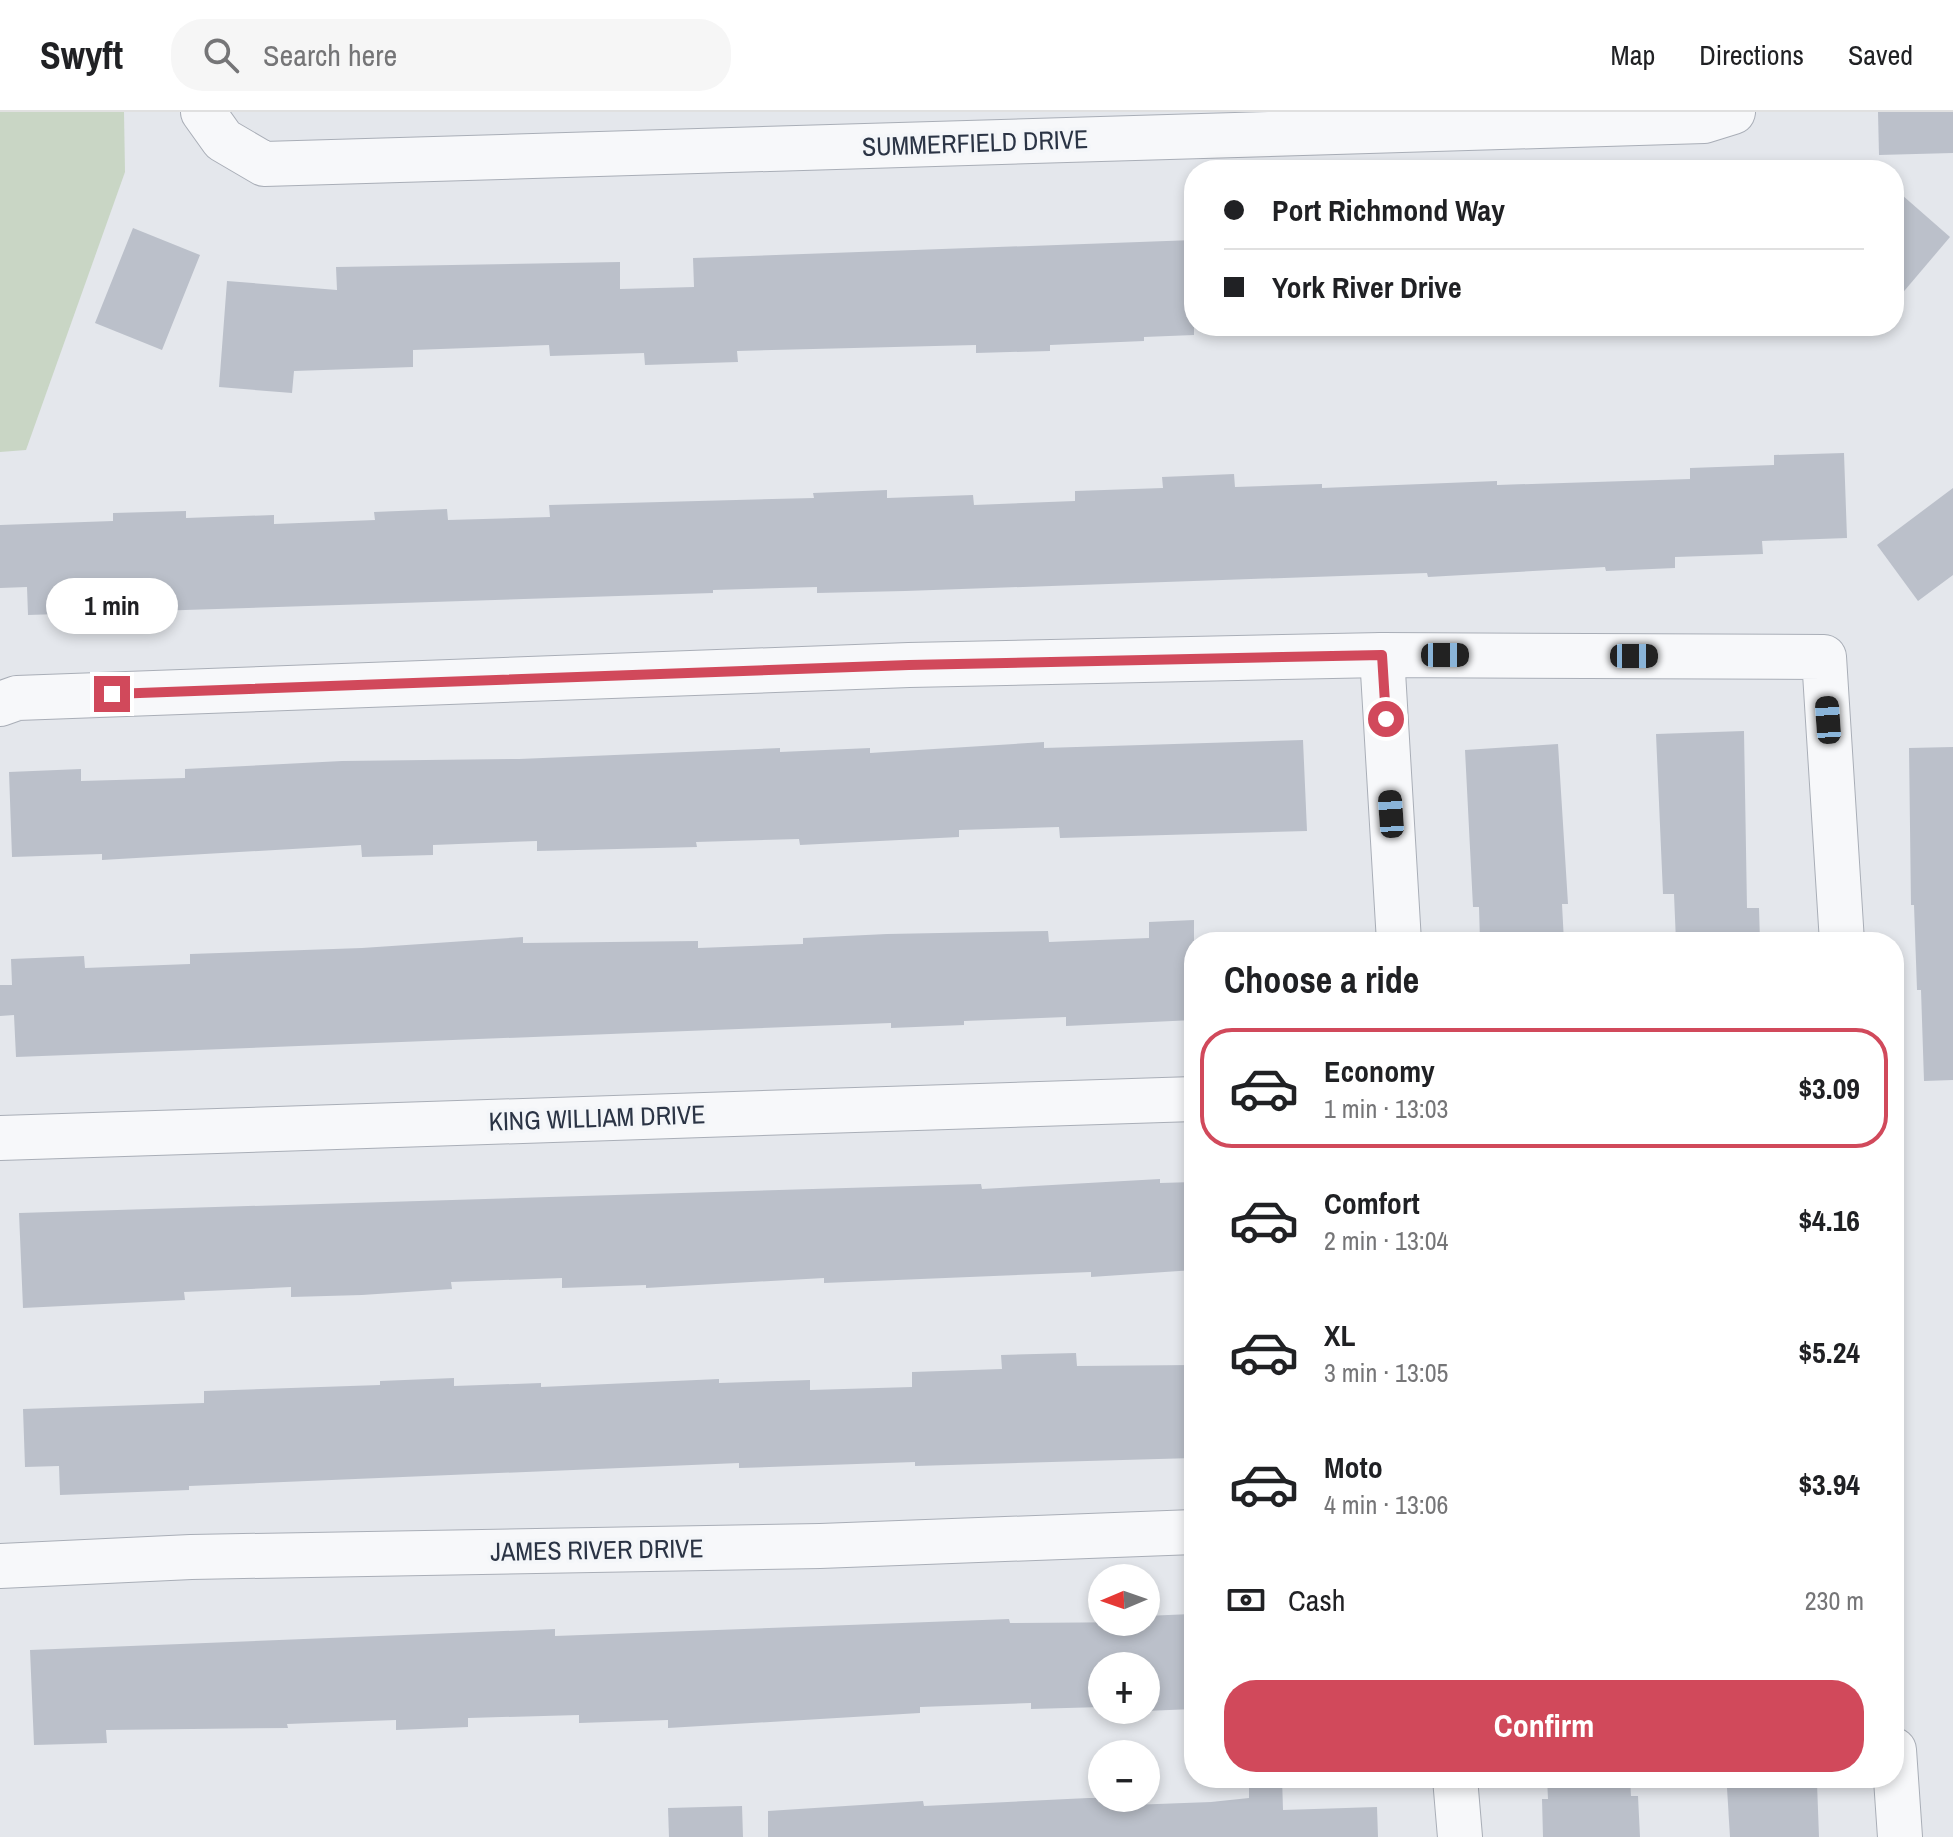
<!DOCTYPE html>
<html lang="en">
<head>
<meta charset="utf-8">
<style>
  :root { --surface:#fff; --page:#f6f6f6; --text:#202124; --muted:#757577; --line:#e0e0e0; --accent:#d1495b }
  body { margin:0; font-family:"Archivo Narrow",sans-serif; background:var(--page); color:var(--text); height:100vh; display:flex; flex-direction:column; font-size:30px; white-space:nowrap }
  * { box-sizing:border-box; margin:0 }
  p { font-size:26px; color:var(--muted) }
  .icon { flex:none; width:44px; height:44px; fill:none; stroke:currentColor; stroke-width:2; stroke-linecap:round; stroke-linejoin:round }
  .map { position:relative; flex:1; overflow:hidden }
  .side { position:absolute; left:1184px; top:820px; width:720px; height:856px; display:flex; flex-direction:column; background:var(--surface); border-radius:32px; box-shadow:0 4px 12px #0003 }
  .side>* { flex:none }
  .guide { position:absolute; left:1184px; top:48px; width:720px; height:176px; border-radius:32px; box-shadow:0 4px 12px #0003; display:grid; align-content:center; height:176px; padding:0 40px; background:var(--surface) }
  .needle { width:52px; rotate:268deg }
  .tools { position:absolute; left:1088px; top:1452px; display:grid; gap:16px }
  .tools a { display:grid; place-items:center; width:72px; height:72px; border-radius:50%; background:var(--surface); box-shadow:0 4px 12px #0003; font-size:40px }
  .end { position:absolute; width:36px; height:36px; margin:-18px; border:10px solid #d1495b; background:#fff; box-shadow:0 0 0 4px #fff }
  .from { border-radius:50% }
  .bubble { position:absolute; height:56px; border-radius:28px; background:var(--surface); box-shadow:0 4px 12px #0003; font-size:26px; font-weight:800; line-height:56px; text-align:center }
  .car { position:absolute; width:24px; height:48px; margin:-24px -12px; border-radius:10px; box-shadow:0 0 6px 2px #0007; background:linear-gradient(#222 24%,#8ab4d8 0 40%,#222 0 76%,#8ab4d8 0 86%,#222 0) }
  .guide b { display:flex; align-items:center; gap:28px; height:76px; font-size:30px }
  .guide b+b { border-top:2px solid var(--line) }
  .guide i { width:20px; height:20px; background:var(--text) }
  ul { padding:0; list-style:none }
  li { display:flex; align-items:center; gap:24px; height:120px; margin:0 16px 12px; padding:0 24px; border:4px solid transparent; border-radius:32px }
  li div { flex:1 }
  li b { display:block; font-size:30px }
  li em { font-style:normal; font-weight:800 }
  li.on { border-color:var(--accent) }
  li>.icon { width:72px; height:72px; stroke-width:1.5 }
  h2 { padding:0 40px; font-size:36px; line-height:96px }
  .pay { display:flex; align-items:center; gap:20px; height:88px; padding:0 40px; font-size:30px }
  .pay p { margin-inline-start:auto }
  .cta { display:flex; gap:16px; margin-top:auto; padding:16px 40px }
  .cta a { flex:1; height:92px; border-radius:32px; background:var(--accent); color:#fff; font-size:32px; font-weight:800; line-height:92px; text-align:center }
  header { display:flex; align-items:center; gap:48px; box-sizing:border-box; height:112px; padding:0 40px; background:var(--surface); border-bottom:2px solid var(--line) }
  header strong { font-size:38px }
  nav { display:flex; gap:44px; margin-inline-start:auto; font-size:28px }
  .search { width:560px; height:72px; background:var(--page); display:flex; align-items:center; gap:20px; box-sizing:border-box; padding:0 28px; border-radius:32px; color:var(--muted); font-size:30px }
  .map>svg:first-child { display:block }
  .green { fill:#c9d6c5 }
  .building { fill:#bbc0ca }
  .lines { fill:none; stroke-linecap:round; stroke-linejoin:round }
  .street-casing { stroke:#a9aeb7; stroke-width:46 }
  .street { stroke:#f7f8fa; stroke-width:44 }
  .route { stroke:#d1495b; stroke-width:10 }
  .labels { text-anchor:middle; stroke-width:7; stroke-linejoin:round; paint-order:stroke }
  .street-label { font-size:26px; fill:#2b3445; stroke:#f4f6f9 }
</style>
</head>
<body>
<header>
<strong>Swyft</strong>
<div class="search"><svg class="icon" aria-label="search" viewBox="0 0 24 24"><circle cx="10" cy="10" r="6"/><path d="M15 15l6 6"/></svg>Search here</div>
<nav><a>Map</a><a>Directions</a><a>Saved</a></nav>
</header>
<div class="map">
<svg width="1953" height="1725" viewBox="0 0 1953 1725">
  <rect width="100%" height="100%" fill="#e4e7ec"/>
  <!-- green -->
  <path class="green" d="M0,0h124l1,60 -99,278 -26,2z"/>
  <!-- building -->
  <g class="building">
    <path d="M1878,0h75v41l-74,2z"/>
    <path d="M1894,76l56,49 -56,66z"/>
    <path d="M133,116l67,27 -38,95 -67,-27z"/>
    <path d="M1194,128v95l-50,2v4l-94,4v6l-74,2v-8l-239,6 1,11 -93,3 -1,-12 -94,3 -1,-11 -136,5v17l-119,4 -2,22 -73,-6 8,-106 110,9 -1,-23 284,-5v27l74,-2 -1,-29z"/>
    <path d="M1844,341l3,85 -85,3 1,13 -88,3v11l-69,3 -1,-4 -177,10 -1,-4 -522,18 -88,2v-6l-104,3v3l-685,22 -1,-28 -27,1v-63l113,-4v-8l73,-2v7l88,-3v9l101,-4 -1,-8 73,-3 1,11 102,-3 -1,-12 265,-7 -1,-5 74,-3v8l86,-3 1,10 101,-4v-10l88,-3 -1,-11 72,-3 1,13 87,-3v4l175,-7v4l193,-6v-11l84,-3v-10z"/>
    <path d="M1953,376v87l-35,26 -41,-56z"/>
    <path d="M1744,619l3,177h12l1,34h-84l-2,-48h-11l-7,-160z"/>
    <path d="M1303,628l4,91 -247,7 -1,-11 -100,3v7l-159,8 -1,-6 -103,3 1,5 -160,4v-10l-104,4v10l-71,2 -1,-12 -259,15v-6l-90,3 -3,-85 72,-3v12l104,-3v-9l157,-8 177,-2 261,-11v4l90,-4v5l174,-11v6z"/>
    <path d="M1558,632l10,160h-6l2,38h-84l-1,-35h-6l-8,-157z"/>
    <path d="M1953,635v333l-29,1 -3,-91h-4l-3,-85h-3l-2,-157z"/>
    <path d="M1194,808v100l-128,6v-9l-102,4v4l-73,3v-5l-875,34 -2,-42 -14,1v-31h12l-1,-26 73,-3 1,12 105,-4v-10l172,-6 161,-11v6l175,-2v7l105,-4v-6l84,-4 161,-3 1,11 100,-4v-16z"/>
    <path d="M1160,1067v4l34,-1v88l-103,7v-5l-267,11v-5l-178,10v-3l-84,3v-10l-111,4 1,7 -90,6 -71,2v-10l-107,5 1,8 -162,8 -4,-95 962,-29 1,5z"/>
    <path d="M1076,1241l1,13 117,-1v93l-279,8v-4l-176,6v-5l-550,23v4l-129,5 -1,-29 -34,1 -2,-58 181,-6v-12l176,-6v-4l74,-3v8l87,-3v4l178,-8v4l91,-3v10l102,-3v-15l90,-3 -1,-14z"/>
    <path d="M1191,1502l3,95 -74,3 26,-2v-44h-44v41l-71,2v-6l-111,4v6l-252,15v-8l-89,3v-8l-111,3v9l-72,3v-10l-109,4 1,4 -182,2 1,13 -73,2 -4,-95 525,-21v7l454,-17 1,4 136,-1v-6z"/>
    <path d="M1249,1666h33l1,32 94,-3 1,30h-610v-26l155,-10 1,5 164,-8h15l1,8 107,-4 38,-4z"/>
    <path d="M1547,1666h83l1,18h7l2,41h-97l-1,-38h6z"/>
    <path d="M1817,1671l2,54h-89l-3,-49z"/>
    <path d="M742,1694l1,31h-74l-1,-29z"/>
  </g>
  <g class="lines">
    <!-- street casing -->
    <g class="street-casing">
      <g id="street">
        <path d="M203,0l20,28 41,24 1440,-43 29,-9"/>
        <path d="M1382,543l17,287"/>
        <path d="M0,592l17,-6 892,-33 473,-10 442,2 18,285"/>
        <path d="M0,1026l1194,-39"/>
        <path d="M0,1454l191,-9 629,-11 374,-14"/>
        <path d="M1894,1638l6,87"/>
        <path d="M1455,1666l5,59"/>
      </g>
    </g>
    <!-- street -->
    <use href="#street" class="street"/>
  </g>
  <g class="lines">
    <!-- route -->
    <path class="route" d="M112,582l797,-29 473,-10 4,64"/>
  </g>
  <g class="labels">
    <!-- street labels -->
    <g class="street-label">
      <text transform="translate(975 31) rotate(-2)" y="9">SUMMERFIELD DRIVE</text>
      <text transform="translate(597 1006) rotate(-2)" y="9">KING WILLIAM DRIVE</text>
      <text transform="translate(597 1438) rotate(-1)" y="9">JAMES RIVER DRIVE</text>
    </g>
  </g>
</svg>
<div class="tools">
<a><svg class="needle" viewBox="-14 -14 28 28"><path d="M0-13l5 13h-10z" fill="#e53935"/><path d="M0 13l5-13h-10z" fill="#757577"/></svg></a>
<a>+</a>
<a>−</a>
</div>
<i class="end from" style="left:1386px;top:607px"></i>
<i class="end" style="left:112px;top:582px"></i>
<div class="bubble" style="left:46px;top:466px;width:132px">1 min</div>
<i class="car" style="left:1445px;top:543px;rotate:90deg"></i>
<i class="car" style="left:1634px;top:544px;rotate:90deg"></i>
<i class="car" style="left:1828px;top:608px;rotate:356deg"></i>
<i class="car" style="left:1391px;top:702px;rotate:356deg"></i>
<div class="guide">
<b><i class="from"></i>Port Richmond Way</b>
<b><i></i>York River Drive</b>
</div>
<section class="side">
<h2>Choose a ride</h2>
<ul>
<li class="on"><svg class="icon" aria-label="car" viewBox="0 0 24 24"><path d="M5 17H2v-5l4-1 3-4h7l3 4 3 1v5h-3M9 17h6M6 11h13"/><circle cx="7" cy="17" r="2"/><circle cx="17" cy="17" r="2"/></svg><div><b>Economy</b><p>1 min · 13:03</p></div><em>$3.09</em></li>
<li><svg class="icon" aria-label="car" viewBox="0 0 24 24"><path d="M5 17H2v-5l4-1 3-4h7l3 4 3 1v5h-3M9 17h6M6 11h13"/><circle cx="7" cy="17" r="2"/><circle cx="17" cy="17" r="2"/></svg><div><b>Comfort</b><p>2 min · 13:04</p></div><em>$4.16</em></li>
<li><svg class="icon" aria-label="car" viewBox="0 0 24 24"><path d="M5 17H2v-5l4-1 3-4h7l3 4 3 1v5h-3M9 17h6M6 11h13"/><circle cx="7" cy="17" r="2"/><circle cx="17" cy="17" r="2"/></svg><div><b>XL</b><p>3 min · 13:05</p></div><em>$5.24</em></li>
<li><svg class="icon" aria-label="car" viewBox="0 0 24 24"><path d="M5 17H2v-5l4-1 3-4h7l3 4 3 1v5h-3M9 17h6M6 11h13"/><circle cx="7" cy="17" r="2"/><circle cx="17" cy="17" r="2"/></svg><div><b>Moto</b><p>4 min · 13:06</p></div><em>$3.94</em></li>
</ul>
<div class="pay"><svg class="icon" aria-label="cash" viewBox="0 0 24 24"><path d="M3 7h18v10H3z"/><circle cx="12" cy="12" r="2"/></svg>Cash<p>230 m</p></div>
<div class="cta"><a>Confirm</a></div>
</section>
</div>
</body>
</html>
